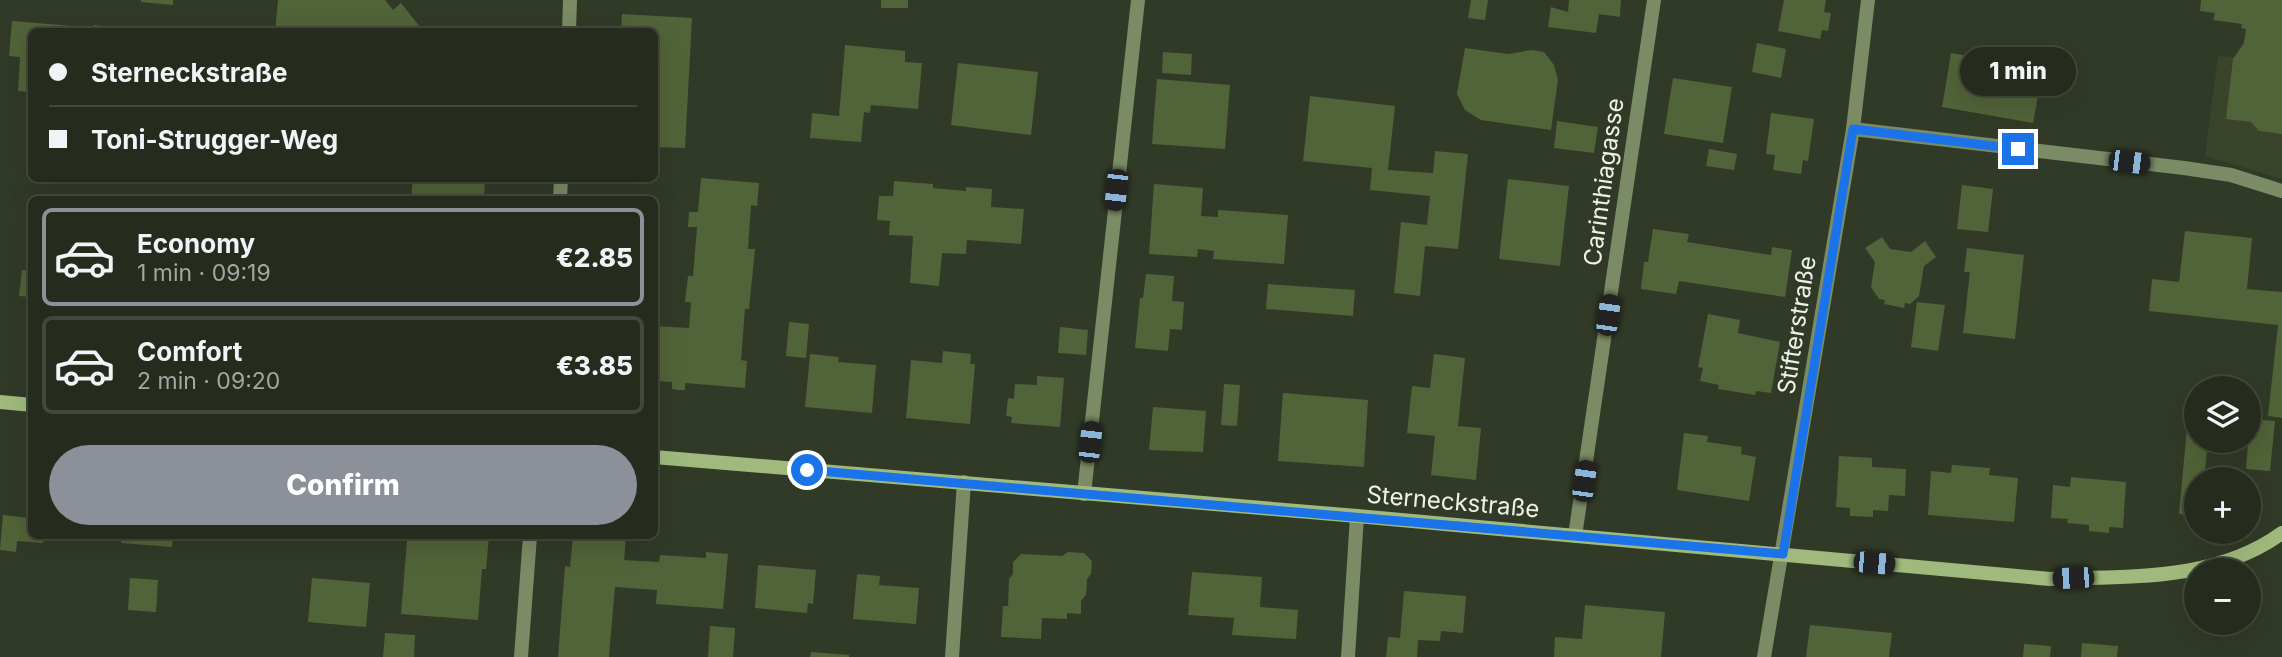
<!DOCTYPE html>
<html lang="en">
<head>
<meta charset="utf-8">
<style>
  :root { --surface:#252c1d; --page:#2d3426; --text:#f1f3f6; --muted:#a3a7a4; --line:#42483b; --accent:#8c9099 }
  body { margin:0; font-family:Inter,sans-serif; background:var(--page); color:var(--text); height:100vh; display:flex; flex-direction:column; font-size:26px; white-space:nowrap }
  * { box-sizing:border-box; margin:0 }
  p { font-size:23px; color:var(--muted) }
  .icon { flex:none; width:38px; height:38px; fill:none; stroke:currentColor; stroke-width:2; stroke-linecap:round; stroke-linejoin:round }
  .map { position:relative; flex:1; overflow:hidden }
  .panel { position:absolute; left:28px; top:196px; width:630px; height:343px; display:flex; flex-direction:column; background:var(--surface); border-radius:10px; box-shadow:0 7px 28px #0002,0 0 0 2px var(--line) }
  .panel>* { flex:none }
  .banner { position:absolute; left:28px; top:28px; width:630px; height:154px; border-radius:10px; box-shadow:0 7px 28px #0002,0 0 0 2px var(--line); display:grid; align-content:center; height:154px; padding:0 21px; background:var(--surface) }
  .fabs { position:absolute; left:2184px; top:376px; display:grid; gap:14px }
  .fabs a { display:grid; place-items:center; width:77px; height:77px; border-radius:50%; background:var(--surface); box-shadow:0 7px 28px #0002,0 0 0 2px var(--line); font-size:35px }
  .end { position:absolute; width:32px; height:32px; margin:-16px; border:9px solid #1a73e8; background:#fff; box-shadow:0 0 0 4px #fff }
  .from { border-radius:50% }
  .bubble { position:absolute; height:49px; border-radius:24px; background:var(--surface); box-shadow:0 7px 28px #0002,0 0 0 2px var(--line); font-size:23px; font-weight:800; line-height:49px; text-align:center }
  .car { position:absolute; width:21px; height:42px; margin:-21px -10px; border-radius:9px; box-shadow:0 0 5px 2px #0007; background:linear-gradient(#222 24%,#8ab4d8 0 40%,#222 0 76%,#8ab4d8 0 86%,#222 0) }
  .banner b { display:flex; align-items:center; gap:24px; height:66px; font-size:26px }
  .banner b+b { border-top:2px solid var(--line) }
  .banner i { width:18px; height:18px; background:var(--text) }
  ul { padding:12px 0 0; list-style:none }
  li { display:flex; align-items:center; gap:21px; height:98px; margin:0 14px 10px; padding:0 7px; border:4px solid var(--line); border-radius:10px }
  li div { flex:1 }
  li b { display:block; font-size:26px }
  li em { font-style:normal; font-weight:800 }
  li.current { border-color:var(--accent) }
  li>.icon { width:63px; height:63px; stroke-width:1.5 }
  .action { display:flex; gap:14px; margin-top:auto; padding:14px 21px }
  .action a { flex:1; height:80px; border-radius:42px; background:var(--accent); color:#fff; font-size:28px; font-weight:800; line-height:80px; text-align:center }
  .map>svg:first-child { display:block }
  .built { fill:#39442b }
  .building { fill:#516338 }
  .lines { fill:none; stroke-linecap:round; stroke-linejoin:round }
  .street { stroke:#7a8b65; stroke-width:14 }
  .secondary { stroke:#a0ba7d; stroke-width:14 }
  .route { stroke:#1a73e8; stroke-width:9 }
  .labels { text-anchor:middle; stroke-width:5; stroke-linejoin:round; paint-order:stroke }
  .street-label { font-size:24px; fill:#edf2e6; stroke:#313a27 }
</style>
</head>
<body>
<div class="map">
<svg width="2282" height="657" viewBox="0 0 2282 657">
  <rect width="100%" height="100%" fill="#313a27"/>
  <!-- built -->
  <path class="built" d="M2282,0v179l-77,-23 13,-100 34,3z"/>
  <!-- building -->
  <g class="building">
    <path d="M141,0h32v5l-32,-3z"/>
    <path d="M278,0h107l8,10 8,-7 23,29h-149z"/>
    <rect x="881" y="0" width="27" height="8"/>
    <path d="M1471,0h17l-3,20 -17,-2z"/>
    <path d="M1569,0h52l-1,17 -21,-3 -3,19 -48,-6 3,-20 17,5z"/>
    <path d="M1784,0h42l-2,12 7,1 -3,18 -6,-1 -2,9 -42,-8z"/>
    <path d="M2201,0h81v134l-23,-3 -8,-9 -25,-3 7,-60 11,-16 2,-14 -5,-1 1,-4 -29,-4 2,-7 -15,-2z"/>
    <path d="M622,14l70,4 -7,130 -31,-1v-115h-33z"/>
    <path d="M12,21l73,6 4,3 5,-5 19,2 5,5h-86v60l-14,-1 2,-34 -11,-1z"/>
    <path d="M1757,43l29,6 -5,29 -29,-6z"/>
    <path d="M845,45l60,6v11l17,1 -4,46 -47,-4 -1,8 -6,-1 -3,30 -51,-4 2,-25 27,3z"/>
    <path d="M1465,48l43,6 24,-4 12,2 10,13 4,15 -7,50 -70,-10 -16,-10 -8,-16z"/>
    <path d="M1163,52l29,2 -1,21 -29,-2z"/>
    <path d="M1951,53l92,16 -10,54 -91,-16z"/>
    <path d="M958,63l80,9 -7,63 -80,-10z"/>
    <path d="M1673,78l59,9 -9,56 -59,-9z"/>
    <path d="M1157,79l73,6 -5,64 -73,-5z"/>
    <path d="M1310,96l85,10 -7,64 45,3 2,-22 33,3 -10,95 -33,-3 -5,50 -26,-3 7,-71 26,3 3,-29 -60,-6 2,-22 -69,-7z"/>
    <path d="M1771,113l43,6 -6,42 -5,-1 -2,14 -28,-4 2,-15 -9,-1z"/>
    <path d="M1557,121l41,6 -4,26 -40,-5z"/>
    <path d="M1709,149l28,5 -3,16 -28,-4z"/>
    <path d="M413,178h72l-1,22h-73z"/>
    <path d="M701,178l58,5 -2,23 -6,-1 -3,44h7l-6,60h-4l-4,51 6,1 -2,27 -60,-5v7h-7l-6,-1v-7l-18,-1v-55l35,2 2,-26h-6l3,-26h5l4,-49h-9l1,-15h9z"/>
    <path d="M1508,179l61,7 -9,80 -61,-7z"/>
    <path d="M894,181l39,3v4l33,3v-4l26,2 -1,18 33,2 -3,35 -54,-4 -1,14 -24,-1 -3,33 -29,-3 3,-47 -24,-1 1,-14 -13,-1 2,-24h14z"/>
    <path d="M1154,184l49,4 -2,28 17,1v-7l70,5 -4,49 -71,-5 1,-8 -16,-2 -1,8 -48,-3z"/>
    <path d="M1962,185l31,4 -5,43 -31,-3z"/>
    <path d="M1653,229l36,5 -2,8 84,13 1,-8 20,3 -7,47 -106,-16 -3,13 -35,-5 3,-27h4z"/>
    <path d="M2185,231l67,7 -5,51 35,3v126l-14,-2 10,-91 -129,-14 3,-32 27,3z"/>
    <path d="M1882,237l8,12 21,3 14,-11 11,16 -12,9 -5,30 -9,8 -5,-1 -1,5 -20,-4 1,-4 -6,-1 -8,-12 4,-25 -10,-14z"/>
    <path d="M1967,248l57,7 -9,84 -52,-6 7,-61h-6z"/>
    <path d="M22,270l10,1v26l-13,-1z"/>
    <path d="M1146,274l28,2 -2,25 12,1 -2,28 -12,-1 -2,22 -33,-3 5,-50h3z"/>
    <path d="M1268,284l87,6 -2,26 -87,-7z"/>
    <path d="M1917,302l28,3 -7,46 -27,-4z"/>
    <path d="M1708,314l32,6 -2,13 42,9 -9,51 -15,-2 -1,4 -37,-6 1,-4 -19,-4 3,-13 -5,-1z"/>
    <path d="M789,322l20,2 -3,34 -20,-2z"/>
    <path d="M1060,327l28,3 -2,25 -28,-2z"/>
    <path d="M943,351l28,3 -1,10h5l-5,60 -64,-6 5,-58 31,3z"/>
    <path d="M810,354l29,3 -1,5 38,3 -4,48 -67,-6z"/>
    <path d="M1434,354l31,4 -7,68 23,2 -5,52 -45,-5 4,-39 -28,-3 5,-47 18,2z"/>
    <path d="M1037,376l27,2 -4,49 -49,-4 1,-6 -6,-1 2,-18 6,1 1,-15 22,1z"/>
    <path d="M1224,384l16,1 -3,41 -16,-1z"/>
    <path d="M1283,393l85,7 -4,67 -86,-6z"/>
    <path d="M2190,395l6,1v45h12l-4,39h-8v35l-17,-1z"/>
    <path d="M1153,407l53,4 -3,41 -54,-2z"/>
    <path d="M2250,419l25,2 -5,50 -24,-2z"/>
    <path d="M1684,433l24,3 -1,6 35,5 -1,7 15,3 -7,44 -72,-11z"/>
    <path d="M1839,456l33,2v9l34,2 -1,27 -16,-1 -1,16 -15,-1v7l-23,-1v-8l-14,-1z"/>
    <path d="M1952,465l38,3 -1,7 29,3 -4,44 -86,-7 3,-44 20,2z"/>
    <path d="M2071,477l55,5 -3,46 -14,-1v6l-20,-2v-6l-22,-2 1,-4 -17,-1 2,-33 17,2z"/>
    <path d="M30,511h2v25h12l-1,7 -26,-2 -1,11 -16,-2 3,-35 26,3z"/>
    <path d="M122,536h51l-1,11 -51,-4z"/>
    <path d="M398,536h91l-3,33h-4l-4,51 -77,-6 6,-73 -9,-1z"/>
    <path d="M573,536h53l-2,24 35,2 1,-7 46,3v-6l22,2 -5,55 -67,-5 1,-14 -42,-3 -6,70h-51l7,-91 5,1z"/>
    <path d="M1068,552l16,1 8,8 -1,13 -4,5 -1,16 -5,6v13l-14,-1v6l-25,-1 -1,21 -40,-2 2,-31h5l1,-27 4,-5v-12l8,-8 41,2z"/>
    <path d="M758,565l58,5 -3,34 -5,-1 -1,10 -52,-5z"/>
    <path d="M1192,572l70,5 -2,30 38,3 -2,29 -64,-4 2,-17 -46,-3z"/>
    <path d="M857,574l23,2 -1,9 40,3 -3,36 -63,-5z"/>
    <path d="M130,578l28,2 -2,32 -28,-2z"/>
    <path d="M312,578l58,5 -4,44 -58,-5z"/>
    <path d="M1404,591l62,5 -3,37 -22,-2 -1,10 -22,-1 -1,17h-31l2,-20 12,1z"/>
    <path d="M1585,605l80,7 -4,45h-107l1,-20 27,2z"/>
    <path d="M1810,625l82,8 -3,24h-83z"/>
    <path d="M710,626l25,2 -2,29h-25z"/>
    <path d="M385,633l30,2 -1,22h-31z"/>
    <path d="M2082,643l36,3 -1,11h-36z"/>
    <path d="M2024,644l27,2 -1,11h-27z"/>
    <path d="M811,652l38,3v2h-39z"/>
  </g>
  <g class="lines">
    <!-- street -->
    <g class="street">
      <path d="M569,32l1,-32"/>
      <path d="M1853,129l331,39 47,7 51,16"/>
      <path d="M560,200l1,-22"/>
      <path d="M1084,494l54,-494"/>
      <path d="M1575,536l79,-536"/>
      <path d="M521,657l9,-121"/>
      <path d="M952,657l12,-175"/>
      <path d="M1348,657l9,-141"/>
      <path d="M1764,657l89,-528 15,-129"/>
    </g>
    <!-- secondary -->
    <g class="secondary">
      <path d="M0,402l32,3"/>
      <path d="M654,457l703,59 693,63c78,-3 165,3 232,-46"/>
    </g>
  </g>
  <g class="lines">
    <!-- route -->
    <path class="route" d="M807,470l976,84 70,-425 165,20"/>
  </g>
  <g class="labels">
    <!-- street labels -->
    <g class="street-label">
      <text transform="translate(1604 182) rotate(-82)" y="8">Carinthiagasse</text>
      <text transform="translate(1797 325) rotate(-81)" y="8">Stifterstraße</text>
      <text transform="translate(1453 502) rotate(5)" y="8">Sterneckstraße</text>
    </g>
  </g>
</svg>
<div class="fabs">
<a><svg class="icon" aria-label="layers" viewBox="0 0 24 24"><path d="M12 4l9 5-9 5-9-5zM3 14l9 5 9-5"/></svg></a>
<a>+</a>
<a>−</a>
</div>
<i class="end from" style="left:807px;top:470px"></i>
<i class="end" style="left:2018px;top:149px"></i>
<div class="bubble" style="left:1960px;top:47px;width:116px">1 min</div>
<i class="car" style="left:2129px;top:162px;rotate:97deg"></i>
<i class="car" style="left:1116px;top:190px;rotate:186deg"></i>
<i class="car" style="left:1608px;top:315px;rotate:8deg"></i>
<i class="car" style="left:1090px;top:442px;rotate:6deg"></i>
<i class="car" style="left:1584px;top:481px;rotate:8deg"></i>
<i class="car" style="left:1874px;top:563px;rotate:95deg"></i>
<i class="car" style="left:2073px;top:578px;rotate:268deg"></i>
<div class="banner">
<b><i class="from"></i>Sterneckstraße</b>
<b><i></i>Toni-Strugger-Weg</b>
</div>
<section class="panel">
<ul>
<li class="current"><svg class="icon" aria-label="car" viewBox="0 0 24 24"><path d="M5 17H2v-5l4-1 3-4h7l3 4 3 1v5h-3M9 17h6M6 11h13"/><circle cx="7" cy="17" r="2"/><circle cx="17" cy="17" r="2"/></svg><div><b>Economy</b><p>1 min · 09:19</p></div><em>€2.85</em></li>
<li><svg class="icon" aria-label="car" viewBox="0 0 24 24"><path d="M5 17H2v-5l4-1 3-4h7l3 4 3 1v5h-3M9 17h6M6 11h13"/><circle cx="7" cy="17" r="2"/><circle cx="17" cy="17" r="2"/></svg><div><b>Comfort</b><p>2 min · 09:20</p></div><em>€3.85</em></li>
</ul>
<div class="action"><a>Confirm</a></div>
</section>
</div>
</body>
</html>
